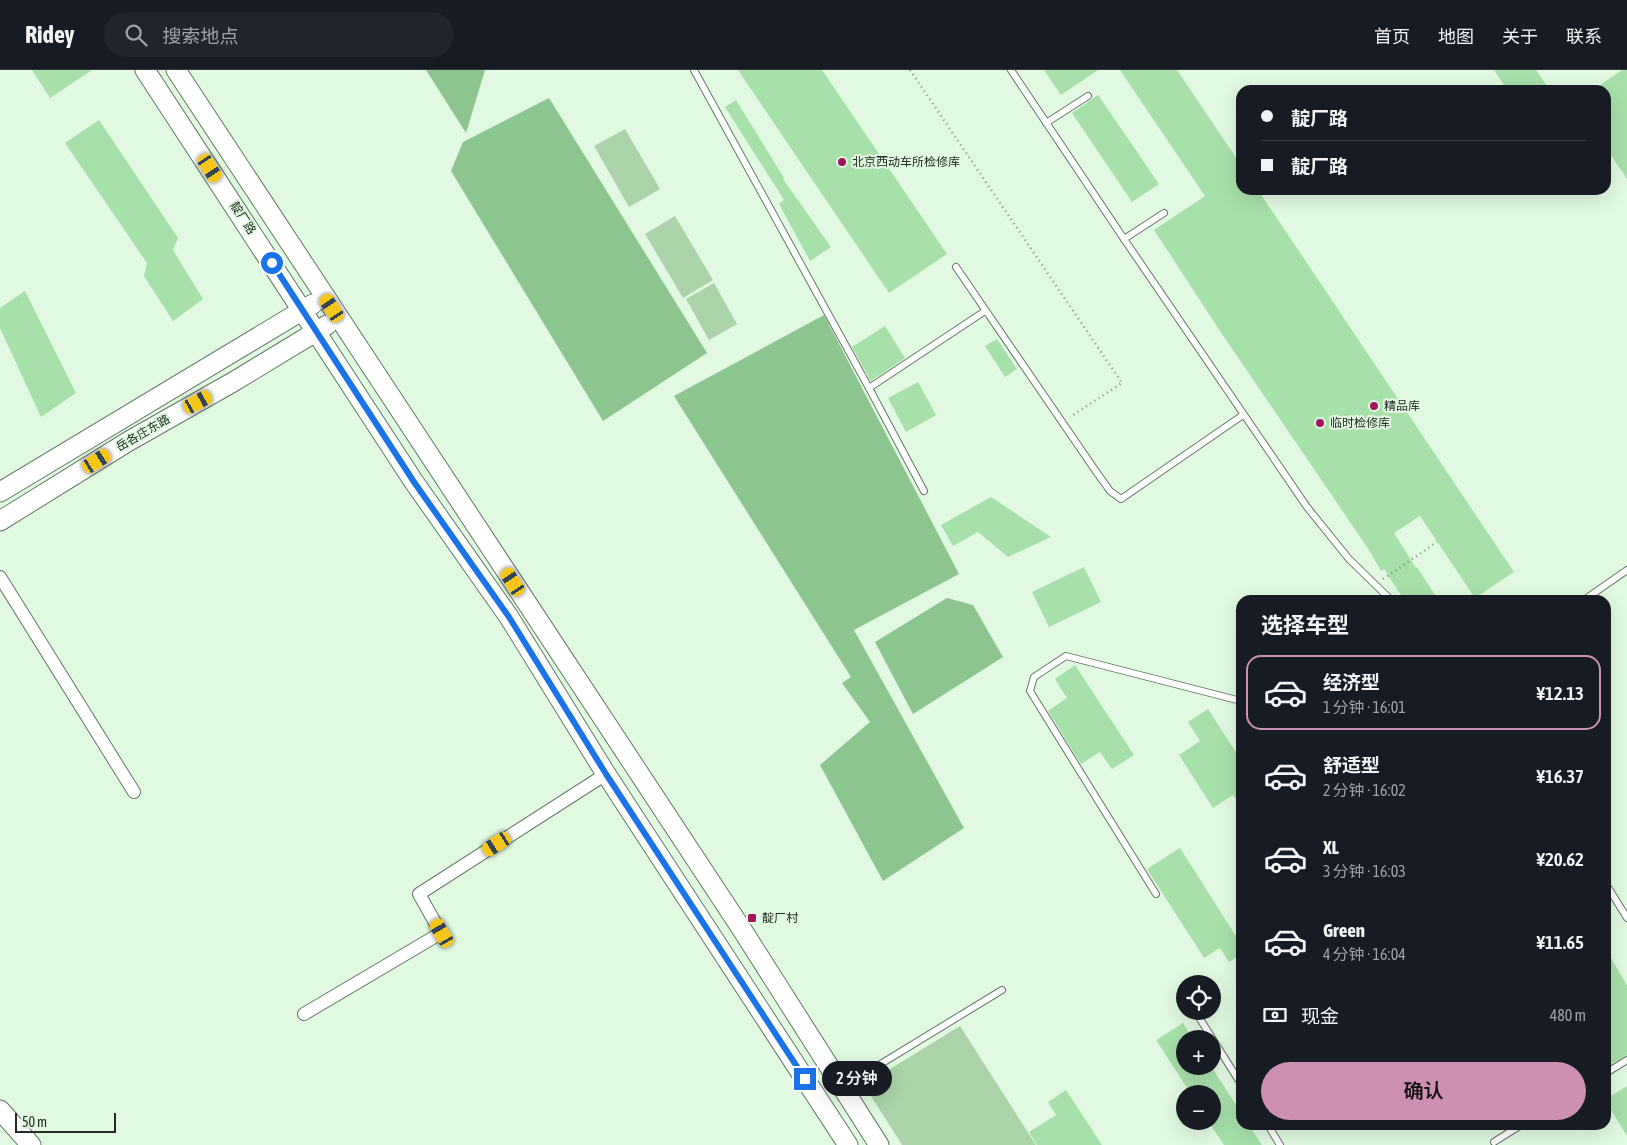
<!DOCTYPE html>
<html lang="zh">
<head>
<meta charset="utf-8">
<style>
  :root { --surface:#171b24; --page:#20242c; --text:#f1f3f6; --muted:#9ea1a6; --line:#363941; --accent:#cd90b2 }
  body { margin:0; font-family:"Asap Condensed","Noto Sans SC",sans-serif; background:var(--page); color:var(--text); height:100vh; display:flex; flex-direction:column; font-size:19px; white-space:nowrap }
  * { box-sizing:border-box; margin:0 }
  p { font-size:16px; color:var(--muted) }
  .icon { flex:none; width:28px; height:28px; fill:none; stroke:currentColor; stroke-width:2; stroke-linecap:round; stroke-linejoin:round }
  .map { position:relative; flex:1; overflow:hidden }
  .side { position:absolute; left:1236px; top:525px; width:375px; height:535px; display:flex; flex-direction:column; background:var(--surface); border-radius:15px; box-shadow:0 5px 20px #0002 }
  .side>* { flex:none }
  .guide { position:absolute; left:1236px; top:15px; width:375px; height:110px; border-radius:15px; box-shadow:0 5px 20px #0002; display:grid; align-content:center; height:110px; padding:0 25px; background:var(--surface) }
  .buttons { position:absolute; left:1176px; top:905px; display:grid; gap:10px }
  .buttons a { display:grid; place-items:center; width:45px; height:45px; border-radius:50%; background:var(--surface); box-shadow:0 5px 20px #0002; font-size:25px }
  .scale { position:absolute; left:15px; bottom:12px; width:101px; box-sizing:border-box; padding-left:5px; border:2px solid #222c23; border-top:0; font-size:14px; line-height:18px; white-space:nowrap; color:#222c23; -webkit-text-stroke:4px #e1f9e1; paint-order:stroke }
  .end { position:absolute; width:22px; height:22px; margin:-11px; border:6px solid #1a73e8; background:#fff; box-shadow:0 0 0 2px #fff }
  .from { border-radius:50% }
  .bubble { position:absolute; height:35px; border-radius:18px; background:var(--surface); box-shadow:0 5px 20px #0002; font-size:16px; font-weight:600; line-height:35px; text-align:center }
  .car { position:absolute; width:15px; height:30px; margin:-15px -8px; border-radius:6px; box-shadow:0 0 4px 1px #0007; background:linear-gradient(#f5c518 24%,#345 0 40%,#f5c518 0 76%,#345 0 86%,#f5c518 0) }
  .guide b { display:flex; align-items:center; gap:18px; height:48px; font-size:19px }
  .guide b+b { border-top:1px solid var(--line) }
  .guide i { width:12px; height:12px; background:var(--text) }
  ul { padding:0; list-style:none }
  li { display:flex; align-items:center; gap:15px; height:75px; margin:0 10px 8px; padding:0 15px; border:2px solid transparent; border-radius:15px }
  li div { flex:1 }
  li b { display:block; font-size:19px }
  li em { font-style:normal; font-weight:600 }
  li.active { border-color:var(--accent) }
  li>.icon { width:45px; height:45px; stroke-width:1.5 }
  h2 { padding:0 25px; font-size:22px; line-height:60px }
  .pay { display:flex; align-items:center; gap:12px; height:55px; padding:0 25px; font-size:19px }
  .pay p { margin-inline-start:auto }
  .cta { display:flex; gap:10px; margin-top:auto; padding:10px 25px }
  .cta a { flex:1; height:58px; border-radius:30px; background:var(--accent); color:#111; font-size:20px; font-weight:600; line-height:58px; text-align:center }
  header { display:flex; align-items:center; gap:30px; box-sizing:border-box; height:70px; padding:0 25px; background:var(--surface); border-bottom:1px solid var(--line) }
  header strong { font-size:24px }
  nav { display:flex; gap:28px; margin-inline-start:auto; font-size:18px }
  .search { width:350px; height:45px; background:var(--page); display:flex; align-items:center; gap:12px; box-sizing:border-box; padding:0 18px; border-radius:28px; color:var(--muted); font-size:19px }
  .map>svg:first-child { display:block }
  .green { fill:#abd4ab }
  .forest { fill:#8cc58e }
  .building { fill:#a7e1a9 }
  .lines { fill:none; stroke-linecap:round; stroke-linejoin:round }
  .lane-casing { stroke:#627863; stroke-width:8 }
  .street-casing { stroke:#627863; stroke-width:14 }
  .secondary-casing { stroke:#627863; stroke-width:21 }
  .path { stroke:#829382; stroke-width:2.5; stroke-dasharray:1 4; stroke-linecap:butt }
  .lane { stroke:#fff; stroke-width:6 }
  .street { stroke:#fff; stroke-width:12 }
  .secondary { stroke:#fff; stroke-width:19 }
  .route { stroke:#1a73e8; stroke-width:6 }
  .poi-dot { fill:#a1165f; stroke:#e1f9e1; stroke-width:2 }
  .labels { text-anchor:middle; stroke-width:4; stroke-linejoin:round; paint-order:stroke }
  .poi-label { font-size:12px; fill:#222c23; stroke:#e1f9e1; text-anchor:start }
  .street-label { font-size:12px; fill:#222c23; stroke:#e1f9e1 }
</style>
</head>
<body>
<header>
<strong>Ridey</strong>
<div class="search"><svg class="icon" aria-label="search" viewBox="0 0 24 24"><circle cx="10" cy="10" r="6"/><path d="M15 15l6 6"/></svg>搜索地点</div>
<nav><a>首页</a><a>地图</a><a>关于</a><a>联系</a></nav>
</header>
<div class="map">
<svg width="1627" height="1075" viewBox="0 0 1627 1075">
  <rect width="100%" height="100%" fill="#e1f9e1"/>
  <!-- green -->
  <g class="green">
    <path d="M625,59l35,60 -31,18 -35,-61z"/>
    <path d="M675,146l38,64 -30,18 -38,-64z"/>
    <path d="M714,213l23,41 -28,16 -23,-41z"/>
    <path d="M960,956l76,119h-134l-38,-60z"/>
  </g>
  <!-- forest -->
  <g class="forest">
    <path d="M426,0h59l-19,63z"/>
    <path d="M549,28l158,255 -104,68 -152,-250 12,-29z"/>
    <path d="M824,245l135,259 -105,56 110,198 -81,53 -63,-116 50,-43 -28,-39 9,-6 -177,-281z"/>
    <path d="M947,528l26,7 30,52 -90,57 -38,-72z"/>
  </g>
  <!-- building -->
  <g class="building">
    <path d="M32,0h60l-42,28z"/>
    <path d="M738,0h84l125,184 -58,39z"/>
    <path d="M1044,0h54l-37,25z"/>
    <path d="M1120,0h57l64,95v25h17l256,382 -39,26 -55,-82 -26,17 22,35 1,-1 21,33h-34l-20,-31 -3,2 -12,-21 -149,-219 -66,-101 51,-34z"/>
    <path d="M1494,0h42l14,20h-43z"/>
    <path d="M1622,0h5v109l-21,-31v-58h-13z"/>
    <path d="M1098,25l61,89 -27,18 -60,-89z"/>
    <path d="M736,30l48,78 -1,1 48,68 -21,14 -31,-57 5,-4 -59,-93z"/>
    <path d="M99,50l79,118 -5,12 30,49 -30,22 -29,-45 3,-13 -82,-120z"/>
    <path d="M25,221l51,102 -35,24 -41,-89v-20z"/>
    <path d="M885,256l20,32 -34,23 -19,-34z"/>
    <path d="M997,269l20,30 -12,8 -20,-31z"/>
    <path d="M918,312l18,33 -30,17 -18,-34z"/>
    <path d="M991,427l60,40 -43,20 -30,-25 -25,14 -12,-21z"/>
    <path d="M1084,497l17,35 -52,25 -17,-35z"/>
    <path d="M1075,595l59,90 -22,14 -12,-17 -19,12 -33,-53 19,-13 -12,-19z"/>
    <path d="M1208,639l33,51v47l-8,-12 -20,13 -34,-53 21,-14 -12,-19z"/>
    <path d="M1180,778l61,96v10l-12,8 -9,-14 -16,10 -57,-89z"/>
    <path d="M1606,880l21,35v70l-21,12v-38l4,-2 -4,-6z"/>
    <path d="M1183,953l10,16h-8v27h26l30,47v12h8l13,20h-38l-16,-24h4v-27h-21l-35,-54z"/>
    <path d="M1627,1016v50l-21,-34v-3z"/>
    <path d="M1066,1020l36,55h-65l-8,-13 27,-17 -8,-13z"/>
  </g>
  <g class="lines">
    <!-- lane casing -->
    <g class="lane-casing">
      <g id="lane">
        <path d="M694,0l175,318 55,103"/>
        <path d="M1011,0l113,169 183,268 42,52 42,41"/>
        <path d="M1046,53l42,-27"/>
        <path d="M1124,169l40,-26"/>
        <path d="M956,197l139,203 15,21 11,8 122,-84"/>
        <path d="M869,318l116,-77"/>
        <path d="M1584,530l43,-30"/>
        <path d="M1606,814l21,34"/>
        <path d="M1156,824l-126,-203 4,-14 32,-21 175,45"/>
        <path d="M1195,941l46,73"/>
        <path d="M1606,1003l21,-13"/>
        <path d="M843,1017l159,-97"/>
        <path d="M1268,1055l12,20"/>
        <path d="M1494,1072l27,-17"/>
      </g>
    </g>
    <!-- street casing -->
    <g class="street-casing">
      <g id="street">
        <path d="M0,507l134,215"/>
        <path d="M304,944l137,-81 -22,-39 187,-120"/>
      </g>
    </g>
    <!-- secondary casing -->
    <g class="secondary-casing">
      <g id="secondary">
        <path d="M145,0l269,412 95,135 97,157 242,371"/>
        <path d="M176,0l565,858 138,217"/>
        <path d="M0,422l313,-188"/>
        <path d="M0,451l129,-80 104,-59 94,-57"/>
        <path d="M0,1040l31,35"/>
      </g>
    </g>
    <!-- path -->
    <g class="path">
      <path d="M910,0l212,313 -52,34"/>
      <path d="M1383,509l54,-37"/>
    </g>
    <!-- lane -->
    <use href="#lane" class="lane"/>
    <!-- street -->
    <use href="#street" class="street"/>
    <!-- secondary -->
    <use href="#secondary" class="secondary"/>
  </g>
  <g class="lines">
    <!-- route -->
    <path class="route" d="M272,193l142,219 95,135 97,157 199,305"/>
  </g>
  <!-- markers -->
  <g class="poi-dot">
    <circle cx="842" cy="92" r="5"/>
    <circle cx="1374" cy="336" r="5"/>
    <circle cx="1320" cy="353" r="5"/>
    <rect x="747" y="843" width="10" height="10" rx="2.5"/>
  </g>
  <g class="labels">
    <!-- poi labels -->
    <g class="poi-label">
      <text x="852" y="96">北京西动车所检修库</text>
      <text x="1384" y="340">精品库</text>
      <text x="1330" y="357">临时检修库</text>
      <text x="762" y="852">靛厂村</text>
    </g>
    <!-- street labels -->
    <g class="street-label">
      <text transform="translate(243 148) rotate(57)" y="4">靛厂路</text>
      <text transform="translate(143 363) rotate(-30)" y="4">岳各庄东路</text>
    </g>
  </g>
</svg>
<div class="buttons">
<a><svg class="icon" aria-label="locate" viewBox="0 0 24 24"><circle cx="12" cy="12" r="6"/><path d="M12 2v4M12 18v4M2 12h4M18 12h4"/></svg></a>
<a>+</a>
<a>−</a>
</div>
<div class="scale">50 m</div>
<i class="end from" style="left:272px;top:193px"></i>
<i class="end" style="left:805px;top:1009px"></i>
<div class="bubble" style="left:822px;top:991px;width:70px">2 分钟</div>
<i class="car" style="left:210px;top:98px;rotate:147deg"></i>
<i class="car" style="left:332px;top:238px;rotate:326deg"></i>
<i class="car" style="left:198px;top:332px;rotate:61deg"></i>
<i class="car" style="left:97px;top:391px;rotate:58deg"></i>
<i class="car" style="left:513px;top:512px;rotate:327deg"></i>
<i class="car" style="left:497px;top:774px;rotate:237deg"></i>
<i class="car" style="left:442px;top:863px;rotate:330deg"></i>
<div class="guide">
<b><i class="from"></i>靛厂路</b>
<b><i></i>靛厂路</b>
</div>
<section class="side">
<h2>选择车型</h2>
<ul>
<li class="active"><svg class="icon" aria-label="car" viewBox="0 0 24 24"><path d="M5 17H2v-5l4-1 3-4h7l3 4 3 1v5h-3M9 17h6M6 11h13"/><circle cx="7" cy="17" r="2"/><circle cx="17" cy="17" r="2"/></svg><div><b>经济型</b><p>1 分钟 · 16:01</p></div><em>¥12.13</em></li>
<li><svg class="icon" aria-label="car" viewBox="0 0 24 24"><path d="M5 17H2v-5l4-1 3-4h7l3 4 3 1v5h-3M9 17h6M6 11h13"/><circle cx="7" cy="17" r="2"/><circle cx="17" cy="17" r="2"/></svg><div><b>舒适型</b><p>2 分钟 · 16:02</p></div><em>¥16.37</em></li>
<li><svg class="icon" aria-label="car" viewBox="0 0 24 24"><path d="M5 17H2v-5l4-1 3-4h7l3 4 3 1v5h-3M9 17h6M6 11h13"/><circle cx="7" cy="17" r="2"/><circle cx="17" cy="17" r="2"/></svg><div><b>XL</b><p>3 分钟 · 16:03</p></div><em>¥20.62</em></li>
<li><svg class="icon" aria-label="car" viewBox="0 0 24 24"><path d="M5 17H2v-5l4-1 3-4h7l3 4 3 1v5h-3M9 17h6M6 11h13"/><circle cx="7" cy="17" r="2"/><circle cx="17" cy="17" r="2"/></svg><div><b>Green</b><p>4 分钟 · 16:04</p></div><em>¥11.65</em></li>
</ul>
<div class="pay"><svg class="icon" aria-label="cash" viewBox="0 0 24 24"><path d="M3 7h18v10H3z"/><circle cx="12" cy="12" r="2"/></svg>现金<p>480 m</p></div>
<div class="cta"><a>确认</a></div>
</section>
</div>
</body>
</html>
